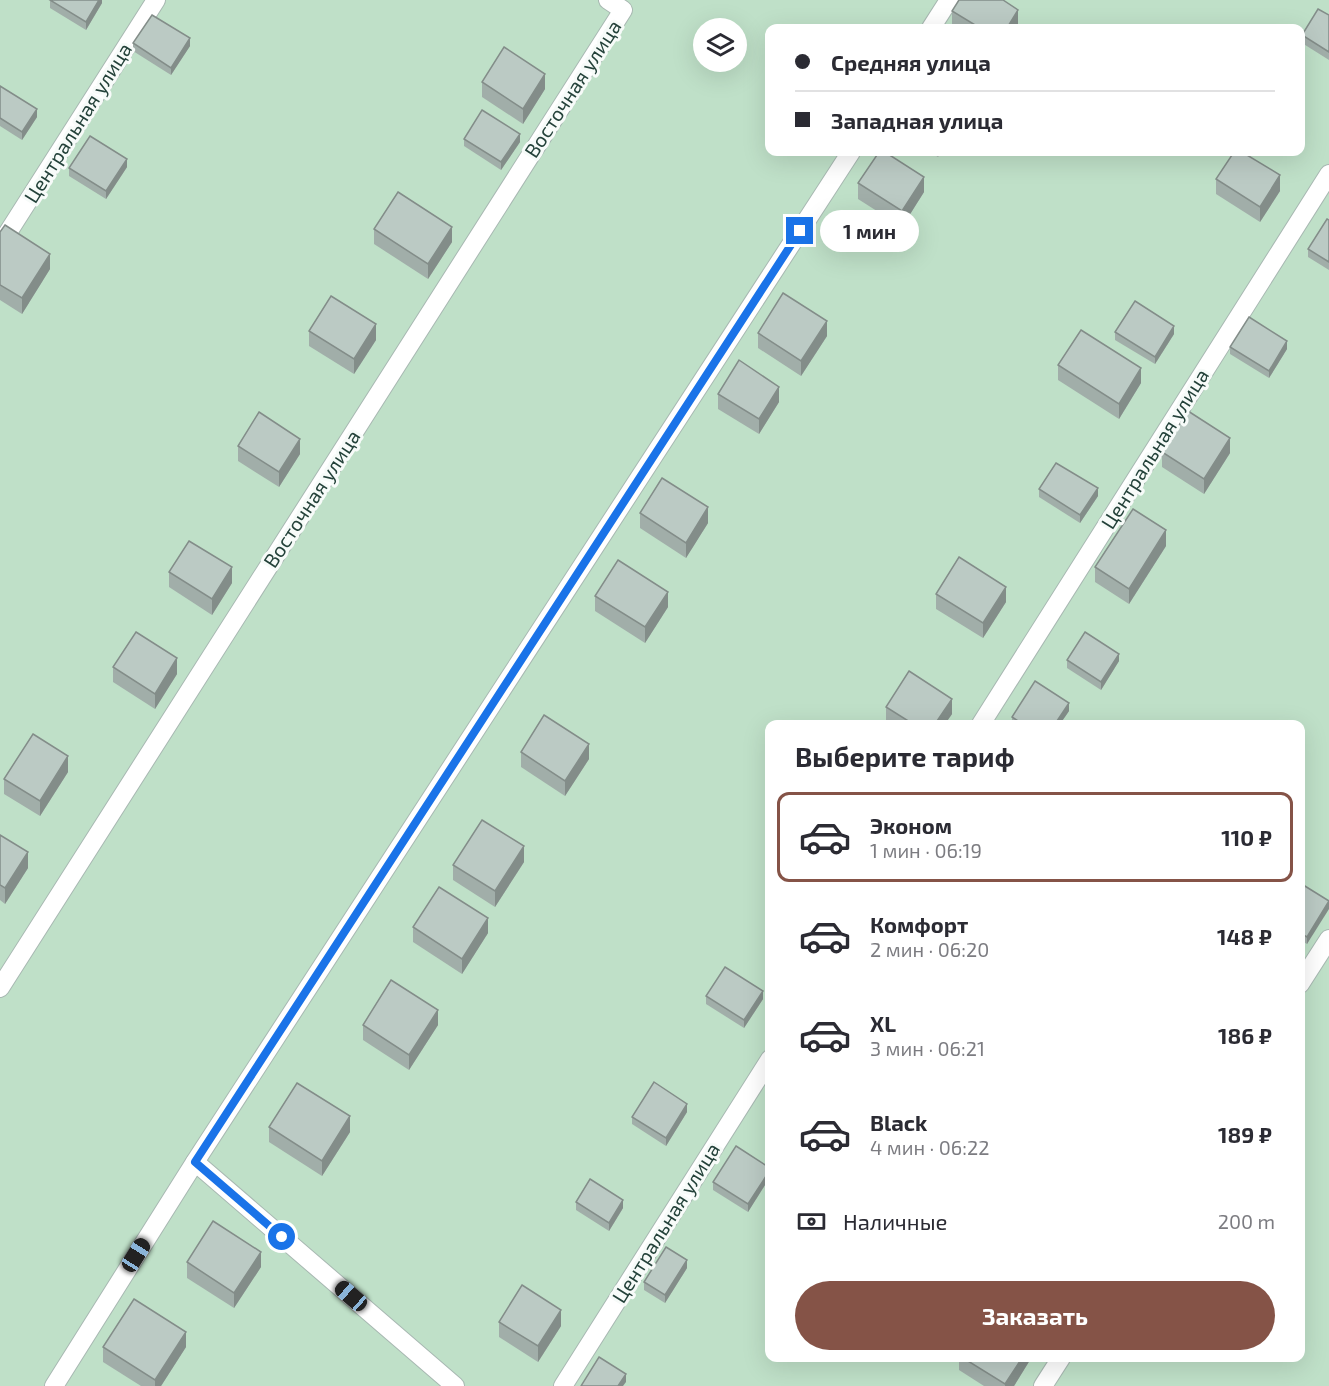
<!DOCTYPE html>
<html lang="ru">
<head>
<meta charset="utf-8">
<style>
  :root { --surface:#fff; --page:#f2f2f3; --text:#2b2b33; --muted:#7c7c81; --line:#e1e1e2; --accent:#855347 }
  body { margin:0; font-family:"Exo 2",sans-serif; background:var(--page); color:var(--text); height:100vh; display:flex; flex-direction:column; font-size:22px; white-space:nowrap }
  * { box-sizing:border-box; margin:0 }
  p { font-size:20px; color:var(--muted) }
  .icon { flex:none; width:33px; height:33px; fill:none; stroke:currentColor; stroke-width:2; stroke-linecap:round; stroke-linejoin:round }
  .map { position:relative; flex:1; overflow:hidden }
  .side { position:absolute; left:765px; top:720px; width:540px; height:642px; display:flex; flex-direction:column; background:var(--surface); border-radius:12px; box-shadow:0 6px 24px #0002 }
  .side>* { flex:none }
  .hud { position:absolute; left:765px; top:24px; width:540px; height:132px; border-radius:12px; box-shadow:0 6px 24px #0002; display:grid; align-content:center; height:132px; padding:0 30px; background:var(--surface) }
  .fabs { position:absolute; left:693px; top:18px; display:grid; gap:12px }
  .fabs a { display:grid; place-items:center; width:54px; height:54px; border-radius:50%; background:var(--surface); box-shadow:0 6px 24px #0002; font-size:30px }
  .end { position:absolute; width:27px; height:27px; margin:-14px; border:8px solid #1a73e8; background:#fff; box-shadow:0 0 0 3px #fff }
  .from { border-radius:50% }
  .bubble { position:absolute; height:42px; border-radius:21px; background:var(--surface); box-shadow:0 6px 24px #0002; font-size:20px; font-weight:700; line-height:42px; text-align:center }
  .car { position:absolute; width:18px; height:36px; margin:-18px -9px; border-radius:8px; box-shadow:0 0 4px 2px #0007; background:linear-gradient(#222 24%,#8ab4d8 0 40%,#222 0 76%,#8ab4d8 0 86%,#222 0) }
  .hud b { display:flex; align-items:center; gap:21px; height:57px; font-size:22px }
  .hud b+b { border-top:2px solid var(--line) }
  .hud i { width:15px; height:15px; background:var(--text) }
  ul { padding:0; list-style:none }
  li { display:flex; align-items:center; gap:18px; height:90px; margin:0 12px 9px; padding:0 18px; border:3px solid transparent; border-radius:12px }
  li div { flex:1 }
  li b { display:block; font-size:22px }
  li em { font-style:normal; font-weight:700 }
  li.current { border-color:var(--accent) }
  li>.icon { width:54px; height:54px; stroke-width:1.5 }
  h2 { padding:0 30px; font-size:27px; line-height:72px }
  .pay { display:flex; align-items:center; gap:15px; height:66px; padding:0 30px; font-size:22px }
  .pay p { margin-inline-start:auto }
  .action { display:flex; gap:12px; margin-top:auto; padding:12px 30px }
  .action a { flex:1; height:69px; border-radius:36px; background:var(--accent); color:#fff; font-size:24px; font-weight:700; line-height:69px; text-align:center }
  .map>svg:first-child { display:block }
  .green { fill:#bfe0c8; fill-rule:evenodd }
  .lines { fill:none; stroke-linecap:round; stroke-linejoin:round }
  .street-casing { stroke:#a8b8b2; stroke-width:20 }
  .street { stroke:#fff; stroke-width:18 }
  .wall { fill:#a1aea9 }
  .shaded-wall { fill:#838d89 }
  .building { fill:#bbcac4; stroke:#838d89; stroke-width:1.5 }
  .route { stroke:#1a73e8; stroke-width:8 }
  .labels { text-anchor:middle; stroke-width:6; stroke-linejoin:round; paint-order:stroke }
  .street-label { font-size:20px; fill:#24423a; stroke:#f7fbf9 }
</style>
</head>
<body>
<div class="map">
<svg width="1329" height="1386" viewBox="0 0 1329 1386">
  <rect width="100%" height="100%" fill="#e6efeb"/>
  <!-- green -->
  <path class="green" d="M0,0h1329v1386h-1329zM704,28h32v34h-32zM770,28h530v124h-530zM770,724h530v634h-530z"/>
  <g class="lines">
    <!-- street casing -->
    <g class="street-casing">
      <g id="street">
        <path d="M931,28l18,-28"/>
        <path d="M0,245l156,-245"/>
        <path d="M981,724l348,-550"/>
        <path d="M1300,984l29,-45"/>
        <path d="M0,988l623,-978 -15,-10"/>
        <path d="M195,1162l260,224"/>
        <path d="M54,1386l141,-224 656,-1010"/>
        <path d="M563,1386l207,-327"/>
        <path d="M1043,1386l18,-28"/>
      </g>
    </g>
    <!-- street -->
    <use href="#street" class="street"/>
  </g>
  <!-- wall -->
  <g class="wall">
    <path d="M50,0h52v3l-16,27 -36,-22z"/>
    <path d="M952,11l66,14 -2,3h-60l-4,-2z"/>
    <path d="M1329,15v45l-27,-17v-8z"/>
    <path d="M133,43l57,3 -19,29 -38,-24z"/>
    <path d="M482,82l63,7 -22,35 -41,-27z"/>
    <path d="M0,86l37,31 -15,23 -22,-14z"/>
    <path d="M464,139l56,3 -19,28 -37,-24z"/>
    <path d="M930,152h12l-4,5z"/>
    <path d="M127,167l-21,32 -37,-23v-8z"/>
    <path d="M1216,179l64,12 -20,31 -44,-28z"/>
    <path d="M858,183l66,9 -22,35 -44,-28z"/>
    <path d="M1329,220v50l-21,-13v-8z"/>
    <path d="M374,229l78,13 -24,37 -54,-35z"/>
    <path d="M0,232l50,37 -28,45 -22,-14z"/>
    <path d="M309,331l67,9 -22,34 -45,-28z"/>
    <path d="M1115,332l59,2 -19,30 -40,-24z"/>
    <path d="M758,333l69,3 -26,40 -43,-28z"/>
    <path d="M1230,347l57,2 -18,29 -39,-24z"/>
    <path d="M1058,365l83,18 -22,36 -61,-39z"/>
    <path d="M718,394l61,8 -20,32 -41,-25z"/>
    <path d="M238,446l62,8 -21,33 -41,-26z"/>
    <path d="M1162,452l68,1 -26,41 -42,-27z"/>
    <path d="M1039,489l59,7 -18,27 -41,-26z"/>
    <path d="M640,513l68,10 -22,35 -46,-30z"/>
    <path d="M1166,546l-37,58 -34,-22v-15z"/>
    <path d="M169,572l63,11 -20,32 -43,-28z"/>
    <path d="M936,594l70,8 -23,36 -47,-29z"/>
    <path d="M595,596l73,11 -23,36 -50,-32z"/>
    <path d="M1067,660l52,1 -18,29 -34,-22z"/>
    <path d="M113,667l64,7 -22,35 -42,-27z"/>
    <path d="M886,707l66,7 -7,10h-56l-3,-1z"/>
    <path d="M1069,711l-9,13h-48v-7z"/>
    <path d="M521,752l68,7 -24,37 -44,-29z"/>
    <path d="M68,772l-28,44 -36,-22v-15z"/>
    <path d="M0,835l28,33 -23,36 -5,-4z"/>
    <path d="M524,862l-29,45 -42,-27v-15z"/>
    <path d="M1300,883l29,18 -22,43 -7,-4z"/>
    <path d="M770,920v18l-2,-1v-15z"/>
    <path d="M413,927l75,6 -26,41 -49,-32z"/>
    <path d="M706,996l57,3 -19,29 -38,-24z"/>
    <path d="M363,1025h75l-29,45 -46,-30z"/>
    <path d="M687,1112l-21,34 -34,-22v-7z"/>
    <path d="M269,1127l81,5 -28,44 -53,-34z"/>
    <path d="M770,1168v9l-22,35 -35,-22v-8z"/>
    <path d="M576,1202l47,6 -14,23 -33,-21z"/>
    <path d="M187,1262l74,5 -27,41 -47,-30z"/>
    <path d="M687,1268l-22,35 -21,-13v-8z"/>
    <path d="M499,1322l62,4 -23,36 -39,-25z"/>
    <path d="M103,1347h83l-25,39h-20l-38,-24z"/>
    <path d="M959,1358h71v2l-16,26h-30l-25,-16z"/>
  </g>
  <!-- shaded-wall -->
  <g class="shaded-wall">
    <path d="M99,0h3v3l-16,27v-8z"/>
    <path d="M1018,10v15l-2,3h-9z"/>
    <path d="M190,38v8l-19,29v-7z"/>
    <path d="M545,74v15l-22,35v-15z"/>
    <path d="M37,109v8l-15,23v-8z"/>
    <path d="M520,134v8l-19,28v-8z"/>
    <path d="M127,159v8l-21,32v-8z"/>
    <path d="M1280,175v16l-20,31v-15z"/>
    <path d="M924,177v15l-22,35v-16z"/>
    <path d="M452,227v15l-24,37v-15z"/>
    <path d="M50,254v15l-28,45v-16z"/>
    <path d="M827,321v15l-26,40v-15z"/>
    <path d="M376,324v16l-22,34v-15z"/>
    <path d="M1174,326v8l-19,30v-7z"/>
    <path d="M1287,341v8l-18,29v-7z"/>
    <path d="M1141,368v15l-22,36v-15z"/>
    <path d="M779,387v15l-20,32v-15z"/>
    <path d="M1230,438v15l-26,41v-15z"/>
    <path d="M300,439v15l-21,33v-15z"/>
    <path d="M1098,488v8l-18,27v-8z"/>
    <path d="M708,507v16l-22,35v-15z"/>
    <path d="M1166,530v16l-37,58v-15z"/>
    <path d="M232,567v16l-20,32v-16z"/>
    <path d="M1006,587v15l-23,36v-15z"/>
    <path d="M668,592v15l-23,36v-16z"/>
    <path d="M1119,654v7l-18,29v-8z"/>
    <path d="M177,658v16l-22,35v-15z"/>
    <path d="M952,699v15l-7,10h-10z"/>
    <path d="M1069,703v8l-9,13h-5z"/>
    <path d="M589,744v15l-24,37v-15z"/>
    <path d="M68,756v16l-28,44v-15z"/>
    <path d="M524,846v16l-29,45v-16z"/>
    <path d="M28,852v16l-23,36v-16z"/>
    <path d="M1329,901v8l-22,35v-7z"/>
    <path d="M488,918v15l-26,41v-15z"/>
    <path d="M763,991v8l-19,29v-8z"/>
    <path d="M438,1010v15l-29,45v-15z"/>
    <path d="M687,1104v8l-21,34v-8z"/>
    <path d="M350,1116v16l-28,44v-15z"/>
    <path d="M770,1170v7l-22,35v-8z"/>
    <path d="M623,1200v8l-14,23v-8z"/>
    <path d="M261,1252v15l-27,41v-15z"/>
    <path d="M687,1260v8l-22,35v-8z"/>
    <path d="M561,1310v16l-23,36v-16z"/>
    <path d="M186,1332v15l-25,39h-6v-6z"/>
    <path d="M1022,1358h8v2l-16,26h-9v-2z"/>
    <path d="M626,1374v8l-3,4h-5z"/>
  </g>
  <!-- building -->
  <g class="building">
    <path d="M50,0h49l-13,22z"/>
    <path d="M959,0h44l15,10 -11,18h-27l-28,-17z"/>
    <path d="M1318,9l11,6v37l-27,-17z"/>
    <path d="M152,15l38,23 -19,30 -38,-25z"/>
    <path d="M504,47l41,27 -22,35 -41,-27z"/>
    <path d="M0,86l37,23 -15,23 -22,-14z"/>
    <path d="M482,110l38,24 -19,28 -37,-23z"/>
    <path d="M90,136l37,23 -21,32 -37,-23z"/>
    <path d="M879,152h6l39,25 -22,34 -44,-28z"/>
    <path d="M1234,152h8l38,23 -20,32 -44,-28z"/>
    <path d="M398,192l54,35 -24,37 -54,-35z"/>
    <path d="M1327,219l2,1v42l-21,-13z"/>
    <path d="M5,225l45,29 -28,44 -22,-13v-53z"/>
    <path d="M783,293l44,28 -26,40 -43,-28z"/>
    <path d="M331,296l45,28 -22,35 -45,-28z"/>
    <path d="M1135,301l39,25 -19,31 -40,-25z"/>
    <path d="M1249,317l38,24 -18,30 -39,-24z"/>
    <path d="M1081,330l60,38 -22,36 -61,-39z"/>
    <path d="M739,360l40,27 -20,32 -41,-25z"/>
    <path d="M1188,411l42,27 -26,41 -42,-27z"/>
    <path d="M259,412l41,27 -21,33 -41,-26z"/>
    <path d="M1056,463l42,25 -18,27 -41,-26z"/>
    <path d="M662,478l46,29 -22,36 -46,-30z"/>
    <path d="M1133,509l33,21 -37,59 -34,-22z"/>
    <path d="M189,541l43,26 -20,32 -43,-27z"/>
    <path d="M959,557l47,30 -23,36 -47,-29z"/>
    <path d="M618,560l50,32 -23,35 -50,-31z"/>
    <path d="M136,632l41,26 -22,36 -42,-27z"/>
    <path d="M1085,632l34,22 -18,28 -34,-22z"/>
    <path d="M909,671l43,28 -17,25h-22l-27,-17z"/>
    <path d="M1035,681l34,22 -14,21h-32l-11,-7z"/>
    <path d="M544,715l45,29 -24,37 -44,-29z"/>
    <path d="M33,734l35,22 -28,45 -36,-22z"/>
    <path d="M482,820l42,26 -29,45 -42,-26z"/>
    <path d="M0,835l28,17 -23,36 -5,-3z"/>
    <path d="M1300,883l29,18 -22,36 -7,-4z"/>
    <path d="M439,887l49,31 -26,41 -49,-32z"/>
    <path d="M725,967l38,24 -19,29 -38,-24z"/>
    <path d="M391,980l47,30 -29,45 -46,-30z"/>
    <path d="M654,1082l33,22 -21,34 -34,-21z"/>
    <path d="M297,1083l53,33 -28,45 -53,-34z"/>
    <path d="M736,1146l34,22v2l-22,34 -35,-22z"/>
    <path d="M590,1179l33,21 -14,23 -33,-21z"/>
    <path d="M213,1221l48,31 -27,41 -47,-31z"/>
    <path d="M666,1247l21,13 -22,35 -21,-13z"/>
    <path d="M522,1285l39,25 -23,36 -39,-24z"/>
    <path d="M134,1299l52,33 -31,48 -52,-33z"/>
    <path d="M599,1357l27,17 -8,12h-37z"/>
    <path d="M963,1358h59l-17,26z"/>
  </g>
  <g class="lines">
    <!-- route -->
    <path class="route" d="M282,1237l-87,-75 605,-931"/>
  </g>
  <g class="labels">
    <!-- street labels -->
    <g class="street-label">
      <text transform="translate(573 89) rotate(-57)" y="7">Восточная улица</text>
      <text transform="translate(78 123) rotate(-58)" y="7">Центральная улица</text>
      <text transform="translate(1155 449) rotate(-58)" y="7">Центральная улица</text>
      <text transform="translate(312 499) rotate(-57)" y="7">Восточная улица</text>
      <text transform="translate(666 1223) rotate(-58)" y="7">Центральная улица</text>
    </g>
  </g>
</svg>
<div class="fabs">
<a><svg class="icon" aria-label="layers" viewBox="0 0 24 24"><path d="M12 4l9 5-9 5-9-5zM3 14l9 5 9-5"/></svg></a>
</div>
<i class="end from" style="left:282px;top:1237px"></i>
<i class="end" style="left:800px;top:231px"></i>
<div class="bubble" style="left:820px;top:210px;width:99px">1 мин</div>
<i class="car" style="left:136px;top:1255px;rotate:32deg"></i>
<i class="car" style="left:351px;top:1296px;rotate:311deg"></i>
<div class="hud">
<b><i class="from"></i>Средняя улица</b>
<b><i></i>Западная улица</b>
</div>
<section class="side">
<h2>Выберите тариф</h2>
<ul>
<li class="current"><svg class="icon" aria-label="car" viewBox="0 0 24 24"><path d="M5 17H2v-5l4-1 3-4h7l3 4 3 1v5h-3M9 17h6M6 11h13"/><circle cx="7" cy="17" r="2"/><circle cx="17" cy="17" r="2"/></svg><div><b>Эконом</b><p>1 мин · 06:19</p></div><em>110 ₽</em></li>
<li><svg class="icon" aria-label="car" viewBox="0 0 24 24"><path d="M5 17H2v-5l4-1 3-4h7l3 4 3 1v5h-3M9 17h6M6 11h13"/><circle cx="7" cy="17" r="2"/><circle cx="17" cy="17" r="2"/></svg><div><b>Комфорт</b><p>2 мин · 06:20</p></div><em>148 ₽</em></li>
<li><svg class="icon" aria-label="car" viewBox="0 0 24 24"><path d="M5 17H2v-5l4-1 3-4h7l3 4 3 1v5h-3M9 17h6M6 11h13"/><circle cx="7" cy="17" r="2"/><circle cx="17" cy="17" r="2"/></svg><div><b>XL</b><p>3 мин · 06:21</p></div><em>186 ₽</em></li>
<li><svg class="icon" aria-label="car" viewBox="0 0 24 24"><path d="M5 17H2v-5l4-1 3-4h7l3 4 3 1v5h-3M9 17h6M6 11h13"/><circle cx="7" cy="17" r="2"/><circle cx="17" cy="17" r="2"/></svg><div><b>Black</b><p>4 мин · 06:22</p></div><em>189 ₽</em></li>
</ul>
<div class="pay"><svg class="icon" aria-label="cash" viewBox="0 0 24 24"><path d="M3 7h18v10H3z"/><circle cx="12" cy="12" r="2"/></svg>Наличные<p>200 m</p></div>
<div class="action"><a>Заказать</a></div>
</section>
</div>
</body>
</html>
